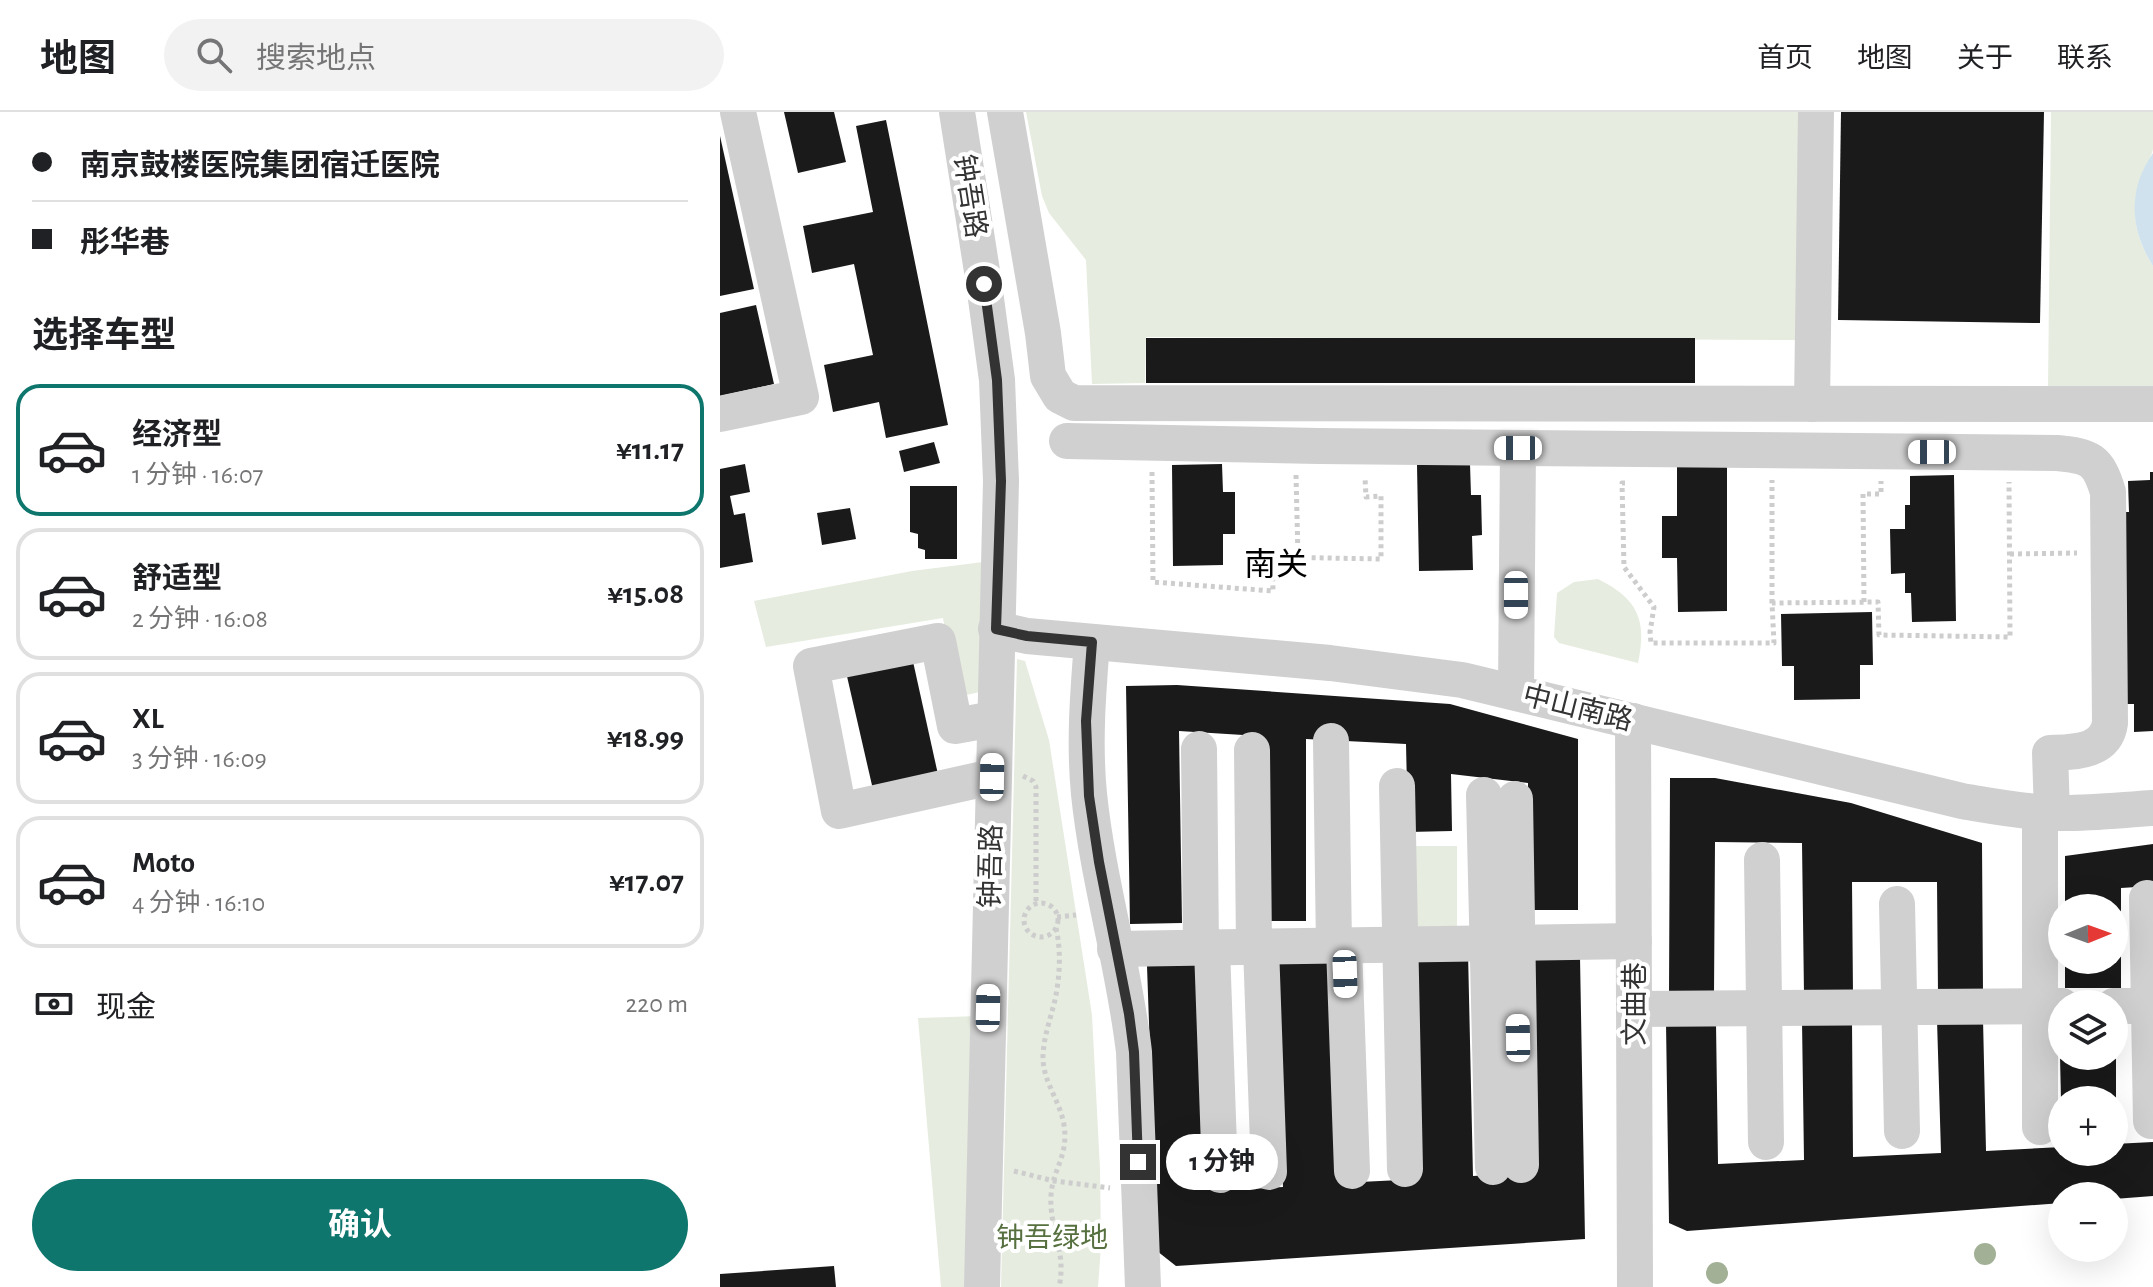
<!DOCTYPE html>
<html lang="zh">
<head>
<meta charset="utf-8">
<style>
  :root { --surface:#fff; --page:#f2f2f2; --text:#202124; --muted:#757577; --line:#e0e0e0; --accent:#0f766e }
  body { margin:0; font-family:"Alegreya Sans","Noto Sans SC",sans-serif; background:var(--page); color:var(--text); height:100vh; display:flex; flex-direction:column; font-size:30px; white-space:nowrap }
  * { box-sizing:border-box; margin:0 }
  p { font-size:26px; color:var(--muted) }
  .icon { flex:none; width:44px; height:44px; fill:none; stroke:currentColor; stroke-width:2; stroke-linecap:round; stroke-linejoin:round }
  .map { position:relative; flex:1; overflow:hidden }
  .details { display:flex; flex-direction:column; background:var(--surface); width:720px }
  .details>* { flex:none }
  .banner { display:grid; align-content:center; height:176px; padding:0 32px; background:var(--surface) }
  .needle { width:52px; rotate:89deg }
  .fabs { position:absolute; left:1328px; top:782px; display:grid; gap:16px }
  .fabs a { display:grid; place-items:center; width:80px; height:80px; border-radius:50%; background:var(--surface); box-shadow:0 8px 32px #0002; font-size:40px }
  .end { position:absolute; width:36px; height:36px; margin:-18px; border:10px solid #333; background:#fff; box-shadow:0 0 0 4px #fff }
  .from { border-radius:50% }
  .bubble { position:absolute; height:56px; border-radius:28px; background:var(--surface); box-shadow:0 8px 32px #0002; font-size:26px; font-weight:700; line-height:56px; text-align:center }
  .car { position:absolute; width:24px; height:48px; margin:-24px -12px; border-radius:10px; box-shadow:0 0 6px 2px #0007; background:linear-gradient(#fff 24%,#345 0 40%,#fff 0 76%,#345 0 86%,#fff 0) }
  .banner b { display:flex; align-items:center; gap:28px; height:76px; font-size:30px }
  .banner b+b { border-top:2px solid var(--line) }
  .banner i { width:20px; height:20px; background:var(--text) }
  ul { padding:0; list-style:none }
  li { display:flex; align-items:center; gap:24px; height:132px; margin:0 16px 12px; padding:0 16px; border:4px solid var(--line); border-radius:24px }
  li div { flex:1 }
  li b { display:block; font-size:30px }
  li em { font-style:normal; font-weight:700 }
  li.selected { border-color:var(--accent) }
  li>.icon { width:72px; height:72px; stroke-width:1.5 }
  h2 { padding:0 32px; font-size:36px; line-height:96px }
  .pay { display:flex; align-items:center; gap:20px; height:88px; padding:0 32px; font-size:30px }
  .pay p { margin-inline-start:auto }
  .button { display:flex; gap:16px; margin-top:auto; padding:16px 32px }
  .button a { flex:1; height:92px; border-radius:48px; background:var(--accent); color:#fff; font-size:32px; font-weight:700; line-height:92px; text-align:center }
  header { display:flex; align-items:center; gap:48px; box-sizing:border-box; height:112px; padding:0 40px; background:var(--surface); border-bottom:2px solid var(--line) }
  header strong { font-size:38px }
  nav { display:flex; gap:44px; margin-inline-start:auto; font-size:28px }
  .search { width:560px; height:72px; background:var(--page); display:flex; align-items:center; gap:20px; box-sizing:border-box; padding:0 28px; border-radius:44px; color:var(--muted); font-size:30px }
  main { display:flex; flex:1; min-height:0 }
  .map>svg:first-child { display:block }
  .green { fill:#e6ecdf }
  .water { fill:#cfe2ee }
  .building { fill:#1a1a1a }
  .lines { fill:none; stroke-linecap:round; stroke-linejoin:round }
  .path { stroke:#cdcdcd; stroke-width:5; stroke-dasharray:4 4; stroke-linecap:butt }
  .minor { stroke:#d0d0d0; stroke-width:36 }
  .tree { fill:#a2b095 }
  .route { stroke:#333; stroke-width:10 }
  .labels { text-anchor:middle; stroke-width:8; stroke-linejoin:round; paint-order:stroke }
  .street-label { font-size:28px; fill:#333; stroke:#fff }
  .park-label { font-size:28px; fill:#56703f; stroke:#fff }
  .quarter-label { font-size:32px; fill:#000; stroke:#fff }
</style>
</head>
<body>
<header>
<strong>地图</strong>
<div class="search"><svg class="icon" aria-label="search" viewBox="0 0 24 24"><circle cx="10" cy="10" r="6"/><path d="M15 15l6 6"/></svg>搜索地点</div>
<nav><a>首页</a><a>地图</a><a>关于</a><a>联系</a></nav>
</header>
<main>
<section class="details">
<div class="banner">
<b><i class="from"></i>南京鼓楼医院集团宿迁医院</b>
<b><i></i>彤华巷</b>
</div>
<h2>选择车型</h2>
<ul>
<li class="selected"><svg class="icon" aria-label="car" viewBox="0 0 24 24"><path d="M5 17H2v-5l4-1 3-4h7l3 4 3 1v5h-3M9 17h6M6 11h13"/><circle cx="7" cy="17" r="2"/><circle cx="17" cy="17" r="2"/></svg><div><b>经济型</b><p>1 分钟 · 16:07</p></div><em>¥11.17</em></li>
<li><svg class="icon" aria-label="car" viewBox="0 0 24 24"><path d="M5 17H2v-5l4-1 3-4h7l3 4 3 1v5h-3M9 17h6M6 11h13"/><circle cx="7" cy="17" r="2"/><circle cx="17" cy="17" r="2"/></svg><div><b>舒适型</b><p>2 分钟 · 16:08</p></div><em>¥15.08</em></li>
<li><svg class="icon" aria-label="car" viewBox="0 0 24 24"><path d="M5 17H2v-5l4-1 3-4h7l3 4 3 1v5h-3M9 17h6M6 11h13"/><circle cx="7" cy="17" r="2"/><circle cx="17" cy="17" r="2"/></svg><div><b>XL</b><p>3 分钟 · 16:09</p></div><em>¥18.99</em></li>
<li><svg class="icon" aria-label="car" viewBox="0 0 24 24"><path d="M5 17H2v-5l4-1 3-4h7l3 4 3 1v5h-3M9 17h6M6 11h13"/><circle cx="7" cy="17" r="2"/><circle cx="17" cy="17" r="2"/></svg><div><b>Moto</b><p>4 分钟 · 16:10</p></div><em>¥17.07</em></li>
</ul>
<div class="pay"><svg class="icon" aria-label="cash" viewBox="0 0 24 24"><path d="M3 7h18v10H3z"/><circle cx="12" cy="12" r="2"/></svg>现金<p>220 m</p></div>
<div class="button"><a>确认</a></div>
</section>
<div class="map">
<svg width="1433" height="1175" viewBox="0 0 1433 1175">
  <rect width="100%" height="100%" fill="#fff"/>
  <!-- green -->
  <g class="green">
    <path d="M306,0h776l-4,228 -652,-3 -1,46 -53,1 -6,-124 -37,-47 -7,-17z"/>
    <path d="M1331,0h102c0,12 0,25 0,37 -1,8 -8,15 -10,23 -14,33 -9,64 10,94v125l-105,-1z"/>
    <path d="M263,450l-3,130 -23,5 -14,-79 -177,29 -12,-46 158,-30z"/>
    <path d="M878,467c40,20 49,41 40,84l-79,-20 -5,-6 3,-44 17,-11z"/>
    <path d="M297,547l8,2 24,79 43,275 8,154 1,77 -3,41h-97z"/>
    <rect x="689" y="734" width="48" height="89"/>
    <path d="M259,904l-6,271h-32l-23,-269z"/>
  </g>
  <!-- water -->
  <path class="water" d="M1433,41v113c-23,-36 -26,-76 0,-113z"/>
  <!-- building -->
  <g class="building">
    <path d="M64,0h50l12,50 -48,11z"/>
    <path d="M1121,0h203l-4,211 -202,-3z"/>
    <path d="M166,8l62,305 -62,13 -7,-36 -46,10 -9,-47 49,-10 -19,-91 -42,9 -9,-47 70,-14 -17,-86z"/>
    <path d="M0,24l34,153 -34,7z"/>
    <path d="M36,193l18,79 -54,12v-83z"/>
    <rect x="426" y="226" width="549" height="45"/>
    <path d="M214,330l6,21 -36,9 -5,-21z"/>
    <path d="M957,350h50v149l-49,1 -1,-54h-15v-42h15z"/>
    <path d="M25,352l5,28 -20,4 4,19 11,-2 8,49 -33,6v-99z"/>
    <path d="M502,352l1,28h12v42h-12v31l-50,1 -1,-101z"/>
    <path d="M750,352l1,31h10l1,40 -10,1 1,34 -54,1 -2,-106z"/>
    <path d="M1430,360h3v259l-19,1v-28h-8l-3,-192h6l-1,-31 22,-1z"/>
    <path d="M1234,363l2,146 -44,1 -1,-29h-6v-20l-14,1 -1,-45h15v-24h5v-29z"/>
    <path d="M190,374h47v73h-32v-9l-7,-2v-14l-8,-2z"/>
    <path d="M130,396l6,31 -34,6 -5,-32z"/>
    <path d="M1152,500l1,53h-13v34l-66,1v-34h-12l-1,-52z"/>
    <path d="M192,545l27,122 -65,15 -28,-122z"/>
    <path d="M457,573l273,19 128,35v171h-50v-127l-77,-9 1,57 -44,1 -2,-88 -100,-5v182h-47v-185l-80,-5 3,192 -52,1 -4,-238z"/>
    <path d="M950,666h45l136,25 131,40 1,150 -45,1 -1,-112h-85l1,113h-49l-2,-152 -87,-1 -1,152 -45,-1z"/>
    <path d="M1433,732v42l-32,2v100h-56v-28h49v-52h-49v-52z"/>
    <path d="M748,840l5,224 53,-3 -4,-216h58l5,282 -409,27 -19,-15 -10,-285 57,-2 9,227 70,-4 -9,-225 57,-2 9,223 80,-4 -9,-225z"/>
    <path d="M1263,907l3,132 76,-4v5h52v-8l39,-2v54l-39,3v-3h-52v7l-375,28 -18,-8 -3,-200h50l2,141 86,-4 -2,-139h50l1,136 88,-4 -4,-133z"/>
    <path d="M1340,944h56v44h-55z"/>
    <path d="M114,1154l2,21h-116v-13z"/>
  </g>
  <g class="lines">
    <!-- path -->
    <g class="path">
      <path d="M432,360l1,110 120,9 -1,-34 109,2v-63l-15,1 -1,-19"/>
      <path d="M576,363l2,82"/>
      <path d="M905,371h-3l2,84 30,40 -4,25 1,11h123l-2,-40 106,-1 1,33 131,2 -1,-155"/>
      <path d="M1290,442l67,-1"/>
      <path d="M1144,490l-1,-108h18v-13"/>
      <path d="M1052,491v-123"/>
      <path d="M303,664l10,5 3,6v117"/>
      <circle cx="321" cy="808" r="17"/>
      <path d="M337,805l19,-2"/>
      <path d="M336,816c5,22 4,45 0,67 -4,20 -12,39 -13,60 -1,26 17,45 21,70 5,31 -12,45 -13,71 -2,32 16,56 8,91"/>
      <path d="M294,1059l40,10 56,7"/>
    </g>
    <!-- minor -->
    <g class="minor">
      <path d="M237,0l27,172 13,96 4,101 -19,806"/>
      <path d="M285,0l38,221 5,43 12,20 14,7 1079,1"/>
      <path d="M1092,292l4,-292"/>
      <path d="M0,302l81,-17 -63,-285"/>
      <path d="M347,329l252,5 738,7c33,3 41,6 51,39l2,231c-4,30 -38,29 -60,30l2,60"/>
      <path d="M276,517l31,7 303,27 132,17 500,121c30,5 61,11 92,12 33,1 66,-3 99,-5"/>
      <path d="M372,530c-4,51 -8,101 -3,152 9,87 35,171 45,258l9,235"/>
      <path d="M796,580l2,-244"/>
      <path d="M913,609l2,566"/>
      <path d="M611,629l3,205"/>
      <path d="M479,637l2,199"/>
      <path d="M532,638l2,197"/>
      <path d="M272,665l-153,34 -28,-145 127,-25 17,85 39,-7"/>
      <path d="M677,674l8,383"/>
      <path d="M764,683l9,372"/>
      <path d="M795,687l6,366"/>
      <path d="M1042,748l4,282"/>
      <path d="M1427,786l4,223"/>
      <path d="M1177,792l5,227"/>
      <path d="M624,834l8,225"/>
      <path d="M541,835l8,225"/>
      <path d="M492,836l8,227"/>
      <path d="M395,837l519,-8"/>
      <path d="M1394,894h35"/>
      <path d="M914,897l428,-3"/>
      <path d="M1320,1015v-315"/>
    </g>
  </g>
  <!-- trees -->
  <g class="tree">
    <circle cx="1265" cy="1142" r="11"/>
    <circle cx="997" cy="1161" r="11"/>
  </g>
  <g class="lines">
    <!-- route -->
    <path class="route" d="M264,172l13,96 4,101 -5,148 31,7 65,6 -6,79 3,75 10,66 30,152 5,38 4,110"/>
  </g>
  <g class="labels">
    <!-- street labels -->
    <g class="street-label">
      <text transform="translate(251 84) rotate(81)" y="10">钟吾路</text>
      <text transform="translate(858 595) rotate(14)" y="10">中山南路</text>
      <text transform="translate(270 754) rotate(-89)" y="10">钟吾路</text>
      <text transform="translate(914 892) rotate(-90)" y="10">文曲巷</text>
    </g>
    <!-- park labels -->
    <g class="park-label">
      <text x="332" y="1135">钟吾绿地</text>
    </g>
    <!-- quarter labels -->
    <g class="quarter-label">
      <text x="556" y="463">南关</text>
    </g>
  </g>
</svg>
<div class="fabs">
<a><svg class="needle" viewBox="-14 -14 28 28"><path d="M0-13l5 13h-10z" fill="#e53935"/><path d="M0 13l5-13h-10z" fill="#757577"/></svg></a>
<a><svg class="icon" aria-label="layers" viewBox="0 0 24 24"><path d="M12 4l9 5-9 5-9-5zM3 14l9 5 9-5"/></svg></a>
<a>+</a>
<a>−</a>
</div>
<i class="end from" style="left:264px;top:172px"></i>
<i class="end" style="left:418px;top:1050px"></i>
<div class="bubble" style="left:446px;top:1022px;width:112px">1 分钟</div>
<i class="car" style="left:798px;top:336px;rotate:270deg"></i>
<i class="car" style="left:1212px;top:340px;rotate:270deg"></i>
<i class="car" style="left:796px;top:483px;rotate:180deg"></i>
<i class="car" style="left:272px;top:665px;rotate:1deg"></i>
<i class="car" style="left:625px;top:862px;rotate:178deg"></i>
<i class="car" style="left:268px;top:896px;rotate:1deg"></i>
<i class="car" style="left:798px;top:926px;rotate:359deg"></i>
</div>
</main>
</body>
</html>
